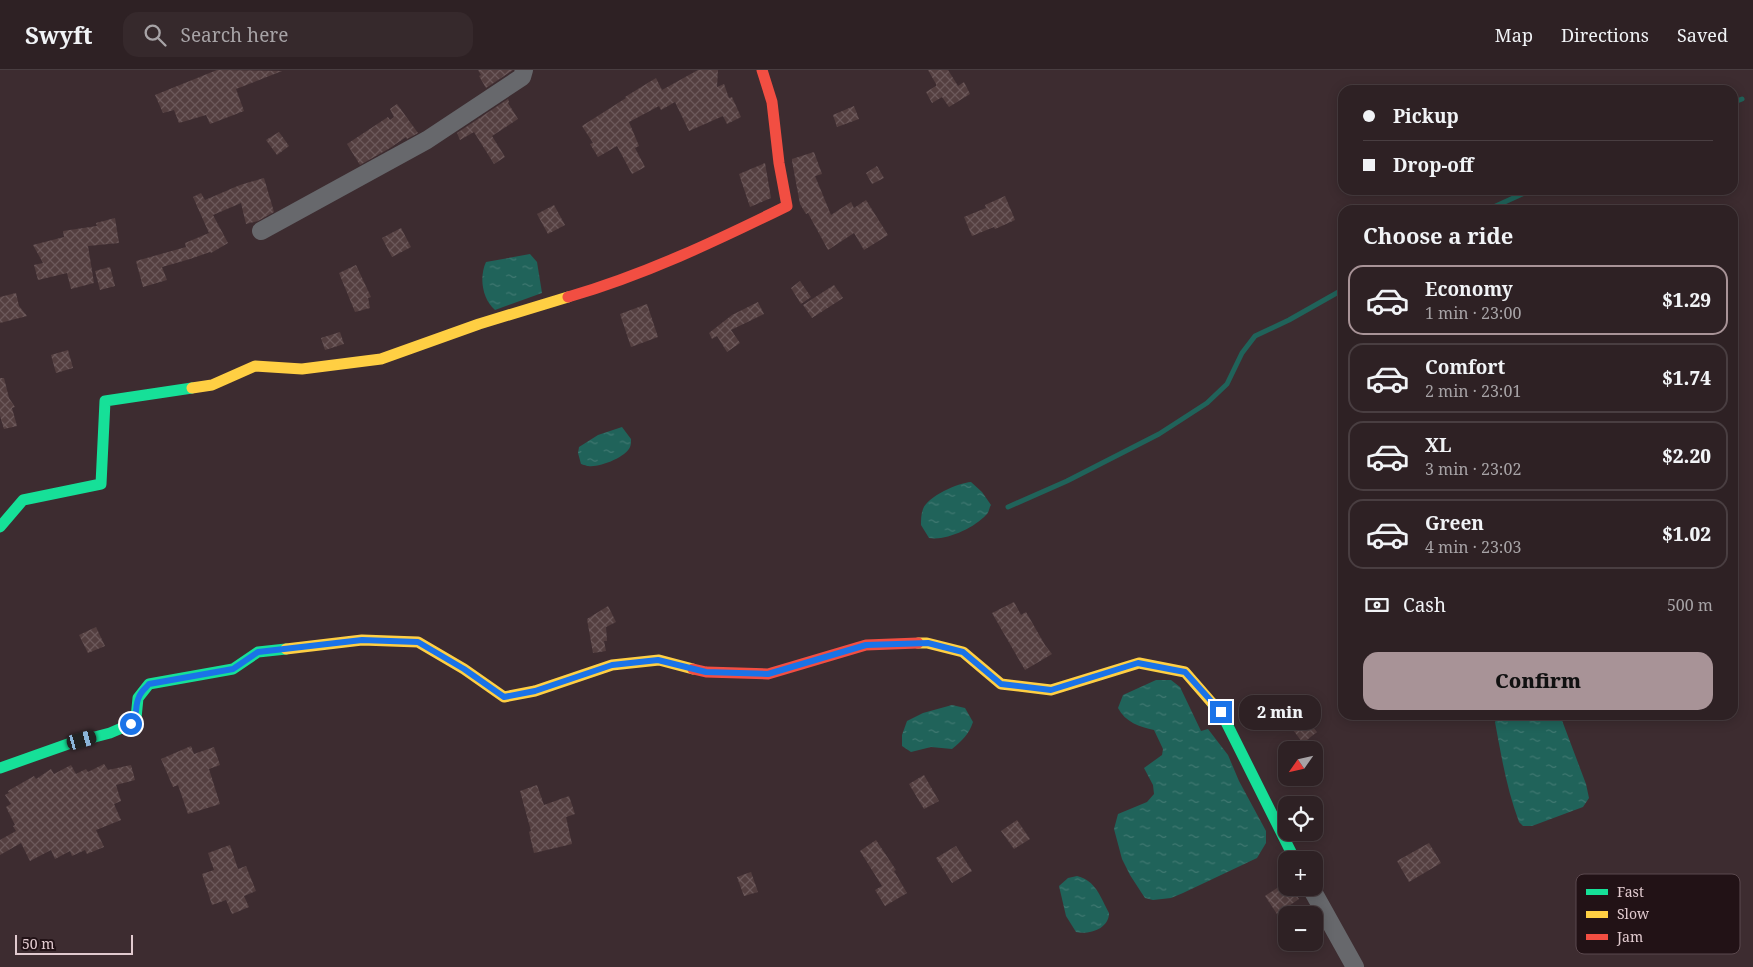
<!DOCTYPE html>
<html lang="en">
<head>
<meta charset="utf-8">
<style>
  :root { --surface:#2e2124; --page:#36292c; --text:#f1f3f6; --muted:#a7a3a6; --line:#493e41; --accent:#a89397 }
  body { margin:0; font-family:"Noto Serif",serif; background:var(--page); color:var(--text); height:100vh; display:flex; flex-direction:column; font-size:19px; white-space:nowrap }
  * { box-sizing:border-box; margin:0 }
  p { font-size:16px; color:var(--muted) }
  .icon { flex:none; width:28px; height:28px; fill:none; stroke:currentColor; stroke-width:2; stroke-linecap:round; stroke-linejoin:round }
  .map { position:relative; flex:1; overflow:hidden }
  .drawer { position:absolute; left:1338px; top:135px; width:400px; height:515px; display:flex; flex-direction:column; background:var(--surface); border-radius:15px; box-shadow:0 2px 12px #0003,0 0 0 1px var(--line) }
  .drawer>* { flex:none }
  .guide { position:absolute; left:1338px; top:15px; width:400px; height:110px; border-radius:15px; box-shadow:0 2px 12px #0003,0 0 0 1px var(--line); display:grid; align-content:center; height:110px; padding:0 25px; background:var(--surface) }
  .needle { width:32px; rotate:236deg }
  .tools { position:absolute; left:1278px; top:671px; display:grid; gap:10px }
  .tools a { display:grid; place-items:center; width:45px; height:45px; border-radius:10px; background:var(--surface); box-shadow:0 2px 12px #0003,0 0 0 1px var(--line); font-size:25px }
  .scale { position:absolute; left:15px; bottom:12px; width:118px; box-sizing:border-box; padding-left:5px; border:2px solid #e1cacf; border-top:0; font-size:14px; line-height:18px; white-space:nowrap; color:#e1cacf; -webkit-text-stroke:4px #221216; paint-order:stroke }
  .end { position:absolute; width:22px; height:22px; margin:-11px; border:6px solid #1a73e8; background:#fff; box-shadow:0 0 0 2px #fff }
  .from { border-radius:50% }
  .bubble { position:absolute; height:35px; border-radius:15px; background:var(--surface); box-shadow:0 2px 12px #0003,0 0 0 1px var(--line); font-size:16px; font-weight:800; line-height:35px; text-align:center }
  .car { position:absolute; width:15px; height:30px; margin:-15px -8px; border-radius:6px; box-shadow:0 0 4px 1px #0007; background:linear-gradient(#222 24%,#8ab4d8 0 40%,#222 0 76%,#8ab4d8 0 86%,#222 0) }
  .guide b { display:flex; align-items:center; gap:18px; height:48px; font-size:19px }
  .guide b+b { border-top:1px solid var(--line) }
  .guide i { width:12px; height:12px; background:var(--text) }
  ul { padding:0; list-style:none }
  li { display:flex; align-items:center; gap:15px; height:70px; margin:0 10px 8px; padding:0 15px; border:2px solid var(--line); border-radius:15px }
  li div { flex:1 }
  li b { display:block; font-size:19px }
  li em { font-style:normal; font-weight:800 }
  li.on { border-color:var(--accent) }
  li>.icon { width:45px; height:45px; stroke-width:1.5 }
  h2 { padding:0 25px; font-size:22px; line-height:60px }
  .pay { display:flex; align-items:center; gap:12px; height:55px; padding:0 25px; font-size:19px }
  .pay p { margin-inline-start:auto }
  .primary-button { display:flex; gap:10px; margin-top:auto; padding:10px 25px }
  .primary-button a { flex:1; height:58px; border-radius:15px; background:var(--accent); color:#111; font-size:20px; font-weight:800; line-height:58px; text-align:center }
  header { display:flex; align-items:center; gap:30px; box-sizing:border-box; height:70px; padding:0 25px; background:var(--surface); border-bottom:1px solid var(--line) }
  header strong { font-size:24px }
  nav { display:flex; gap:28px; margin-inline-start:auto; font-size:18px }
  .search { width:350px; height:45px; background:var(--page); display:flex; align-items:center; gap:12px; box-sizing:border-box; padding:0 18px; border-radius:15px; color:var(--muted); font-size:19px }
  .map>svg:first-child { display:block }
  .water { fill:url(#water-ripples) }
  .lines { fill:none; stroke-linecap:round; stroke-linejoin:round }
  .stream { stroke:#20635a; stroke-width:5 }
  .building { fill:url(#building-cross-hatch) }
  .street { stroke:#67686c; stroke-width:18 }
  .fast { stroke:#16e098; stroke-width:11 }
  .slow { stroke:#ffcf43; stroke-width:11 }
  .jam { stroke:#f24e42; stroke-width:11 }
  .route { stroke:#1a73e8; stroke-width:6 }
  .key { fill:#221216; stroke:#5b494e; stroke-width:1 }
  .key-label { font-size:14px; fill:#e1cacf }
</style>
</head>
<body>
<header>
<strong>Swyft</strong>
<div class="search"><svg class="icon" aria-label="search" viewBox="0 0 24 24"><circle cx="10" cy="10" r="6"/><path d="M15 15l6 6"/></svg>Search here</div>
<nav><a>Map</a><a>Directions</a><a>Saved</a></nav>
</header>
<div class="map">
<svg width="1753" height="897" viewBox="0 0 1753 897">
  <defs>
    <pattern id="water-ripples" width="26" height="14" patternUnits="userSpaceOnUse" patternTransform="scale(1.25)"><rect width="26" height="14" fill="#20635a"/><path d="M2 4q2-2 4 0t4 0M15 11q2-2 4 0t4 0" fill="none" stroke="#407871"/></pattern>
    <pattern id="building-cross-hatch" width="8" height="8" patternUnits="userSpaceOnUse" patternTransform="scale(1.25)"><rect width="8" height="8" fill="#543f40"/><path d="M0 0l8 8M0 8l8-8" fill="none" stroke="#6c595b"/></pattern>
  </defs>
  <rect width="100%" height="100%" fill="#3d2c30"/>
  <!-- water -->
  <g class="water">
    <path d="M530,184l7,8 5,31 -47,17c-13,-11 -16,-33 -9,-48z"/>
    <path d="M622,357l9,12c0,3 0,6 -1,8 -4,10 -31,21 -42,19 -1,0 -7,-2 -7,-2l-3,-11 1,-6 19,-12z"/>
    <path d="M971,412l11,10 9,13c-2,3 -2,8 -5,10 -12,13 -40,26 -57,23l-8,-13c0,-5 0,-11 2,-16 5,-13 35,-26 48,-27z"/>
    <path d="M1156,610h15l9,7 21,44 7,-2 20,26 11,26 27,50v12l-9,15 -74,35 -12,5 -18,2 -8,-2 -4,-6 -11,-17 -8,-16 -8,-30 4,-15 29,-12 7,-8 -1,-9 -9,-17 18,-13 1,-6 -9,-19c-14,-3 -29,-8 -36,-22l5,-13z"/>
    <path d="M952,635l13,3 8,14c-4,12 -11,19 -21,27l-21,-2 -20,5 -9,-6v-11l5,-14 16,-8z"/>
    <path d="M1499,645h61l26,69 3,14 -6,9 -51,19h-9l-4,-4c-12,-32 -18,-67 -24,-100z"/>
    <path d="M1077,806c19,5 23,20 32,37 0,16 -20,22 -33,19l-10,-16 -7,-30 9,-8z"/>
  </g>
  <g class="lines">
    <!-- stream -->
    <g class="stream">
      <path d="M1732,33l10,-4"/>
      <path d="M1487,140l44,-20"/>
      <path d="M1008,437l59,-26 92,-47 48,-31 20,-19 15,-31 13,-17 34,-16 53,-30"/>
    </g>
  </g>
  <!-- building -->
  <g class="building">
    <path d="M217,0l65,1 -46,18 8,22 -34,13 -4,-9 -27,8 -5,-13 -11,3 -8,-18z"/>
    <path d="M478,0h35l-27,18 -7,-12 2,-1z"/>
    <path d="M698,0h20l-1,17 7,-3 5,14 3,-1 9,20 -14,7 -4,-8 -34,15 -14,-29 -14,8 -2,-4 -30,16 10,24 -4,2 10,19 -13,7 -15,-28 -19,11 -8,-13 3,-1 -11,-17 44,-28 -1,-1 31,-19 6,12z"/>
    <path d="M928,0h20l10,16 6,-4 6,12 -21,13 -7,-10 -10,6 -6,-11 10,-6v-2z"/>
    <path d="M508,29l1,3 -1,1 10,16 -26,17 13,21 -11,7 -20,-32 -14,8 -3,-7z"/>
    <path d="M397,34l21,29 -11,6 -1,-2 -16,11 -30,17 -13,-21 41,-27 2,3 4,-3 -4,-8z"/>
    <path d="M854,36l5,13 -22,8 -4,-12z"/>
    <path d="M279,62l10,14 -12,9 -11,-15z"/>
    <path d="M814,82l8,22 -7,2 16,39 20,-13 3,6 12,-8 22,35 -24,15 -10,-17 -26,17 -20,-37 -2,1 -6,-10 -8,-43v-2z"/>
    <path d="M765,93l6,35 -21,9 -11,-33z"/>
    <path d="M877,96l7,12 -12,6 -6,-11z"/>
    <path d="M264,108l10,34 -16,9 -12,3 -5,-21 -28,12 15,28 -17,10 -1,-1 -20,7 -28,8 5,13 -24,7 -7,-26 50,-14 -1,-4 24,-10 -16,-36 8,-4 4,7 35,-15z"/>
    <path d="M1005,126l10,24 -20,9 -1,-2 -22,9 -8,-19 22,-9 -1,-3z"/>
    <path d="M554,135l11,20 -17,9 -11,-20z"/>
    <path d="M115,148l4,25 -31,3 6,37 -23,6 -4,-16 -29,7 -4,-15 9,-2 -10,-18 31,-8 -1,-6 34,-5 -1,-3z"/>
    <path d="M401,158l10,19 -19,10 -10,-19z"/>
    <path d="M356,195l15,32 -3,1 2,10 -15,4 -16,-39z"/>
    <path d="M110,197l5,19 -15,4 -5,-19z"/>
    <path d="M800,211l11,16 -10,7 -10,-16z"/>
    <path d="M834,215l9,13 -31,20 -9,-13z"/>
    <path d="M16,223l3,13 8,10 -27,7v-26z"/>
    <path d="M758,232l6,12 -33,16 9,13 -13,9 -10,-16 -5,3 -3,-6 23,-18z"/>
    <path d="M647,234l11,33 -27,10 -11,-33z"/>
    <path d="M340,262l4,12 -19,6 -4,-12z"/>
    <path d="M68,280l5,18 -17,5 -5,-18z"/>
    <path d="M0,308h4l5,20 6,9 -3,1 5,18 -13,3 -4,-13z"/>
    <path d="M1014,532l7,13 5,-3 19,33 7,9 -27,16 -33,-57z"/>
    <path d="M608,536l8,16 -10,5 1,14h-3l2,10 -13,2 -6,-34z"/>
    <path d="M96,557l9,19 -17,7 -9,-18z"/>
    <path d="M1306,649l11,13 -14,11 -10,-13z"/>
    <path d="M191,676l3,8 20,-7 6,18 -11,4 11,35 -32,10 -10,-29 -5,2 -12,-28z"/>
    <path d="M104,694l4,6 23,-5 4,15 -19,5 5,16 -7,3 7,16 -25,10 8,17 -17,7 -2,-4 -13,6 -2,-5 -15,8 -4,-9 -21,11 -9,-18 -21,12v-15l16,-9 -3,-5 2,-1 -9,-18 5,-3 -6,-9 4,-2 -1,-2 26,-15 2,3 15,-10 3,5 17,-9 5,9 10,-5 2,3z"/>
    <path d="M924,705l15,26 -15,8 -15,-25z"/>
    <path d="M537,715l7,20 25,-9 6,18 -9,3 6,27 -38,9 -5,-21 2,-1 -11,-40z"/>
    <path d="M1017,750l13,19 -16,10 -13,-18z"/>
    <path d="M876,770l20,30 -2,1 13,22 -22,13 -10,-16 7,-4 -22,-35z"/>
    <path d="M1429,773l12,20 -32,19 -12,-21z"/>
    <path d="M230,775l8,24 8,-3 10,25 -12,5 5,11 -17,7 -6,-14 -14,5 -10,-31 12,-4 -6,-17z"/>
    <path d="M956,776l16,25 -20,12 -16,-25z"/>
    <path d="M751,802l7,20 -14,4 -7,-19z"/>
    <path d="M1286,812v6h5l8,11 -22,15 -12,-18z"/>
  </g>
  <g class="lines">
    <!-- street -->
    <g class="street">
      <path d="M261,161l166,-91 95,-63 2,-7"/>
      <path d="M1311,818l44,79"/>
    </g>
    <!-- fast -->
    <g class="fast">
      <path d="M0,457l23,-27 78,-16 4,-83 87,-13"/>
      <path d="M1212,633l9,9 74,148"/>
      <path d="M0,698l68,-24 42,-11 21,-9 5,-6 2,-20 11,-14 84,-15 25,-17 28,-3"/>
    </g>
    <!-- slow -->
    <g class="slow">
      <path d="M192,318l20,-3 43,-19 47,3 79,-10 98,-35 89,-27"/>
      <path d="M918,573h9l36,9 38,32 50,6 88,-27 46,9 27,31"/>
      <path d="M286,579l76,-9 56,2 46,27 40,28 31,-6 77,-26 47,-5 34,9"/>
    </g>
    <!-- jam -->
    <g class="jam">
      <path d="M568,227c76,-22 148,-56 219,-91l-8,-43 -7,-61 -10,-32"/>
      <path d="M693,599l13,3 62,2 98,-29 52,-2"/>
    </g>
  </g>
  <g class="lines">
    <!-- route -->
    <path class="route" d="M131,654c8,-10 3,-17 8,-27 2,-6 7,-9 10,-13l84,-15 25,-17 104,-12 56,2 46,27 40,28 31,-6 77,-26 46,-5 48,12 62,2 98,-29 62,-2 35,9 38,32 50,6 87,-27 47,9 36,40"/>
  </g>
  <!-- legend -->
  <rect x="1576" y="804" width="164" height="80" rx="8" class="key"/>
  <rect x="1586" y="819" width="22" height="6" fill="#16e098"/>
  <rect x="1586" y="841" width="22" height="7" fill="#ffcf43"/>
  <rect x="1586" y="864" width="22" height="6" fill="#f24e42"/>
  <g class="key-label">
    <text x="1617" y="827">Fast</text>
    <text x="1617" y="849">Slow</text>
    <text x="1617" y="872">Jam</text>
  </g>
</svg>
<div class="tools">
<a><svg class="needle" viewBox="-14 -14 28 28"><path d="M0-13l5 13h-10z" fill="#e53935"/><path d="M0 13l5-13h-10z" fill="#a7a3a6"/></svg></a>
<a><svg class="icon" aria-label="locate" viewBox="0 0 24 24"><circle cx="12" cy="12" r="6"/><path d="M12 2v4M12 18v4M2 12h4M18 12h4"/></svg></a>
<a>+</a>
<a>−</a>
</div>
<div class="scale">50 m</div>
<i class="end from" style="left:131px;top:654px"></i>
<i class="end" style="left:1221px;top:642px"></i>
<div class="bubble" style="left:1239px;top:625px;width:82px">2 min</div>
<i class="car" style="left:82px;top:670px;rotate:75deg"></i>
<div class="guide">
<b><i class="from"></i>Pickup</b>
<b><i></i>Drop-off</b>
</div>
<section class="drawer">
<h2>Choose a ride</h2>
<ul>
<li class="on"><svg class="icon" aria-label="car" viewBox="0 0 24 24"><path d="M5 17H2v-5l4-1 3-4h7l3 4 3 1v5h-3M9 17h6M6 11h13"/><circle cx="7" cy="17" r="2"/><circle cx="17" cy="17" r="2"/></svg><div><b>Economy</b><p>1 min · 23:00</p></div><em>$1.29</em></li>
<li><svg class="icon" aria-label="car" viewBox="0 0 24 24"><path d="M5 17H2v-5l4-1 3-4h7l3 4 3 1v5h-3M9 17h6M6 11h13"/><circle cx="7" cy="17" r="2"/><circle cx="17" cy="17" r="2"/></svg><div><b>Comfort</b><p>2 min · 23:01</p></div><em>$1.74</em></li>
<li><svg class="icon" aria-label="car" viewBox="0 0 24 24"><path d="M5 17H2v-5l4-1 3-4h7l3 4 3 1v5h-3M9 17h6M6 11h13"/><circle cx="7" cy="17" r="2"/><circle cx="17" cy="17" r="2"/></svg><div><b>XL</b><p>3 min · 23:02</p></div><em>$2.20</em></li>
<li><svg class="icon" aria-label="car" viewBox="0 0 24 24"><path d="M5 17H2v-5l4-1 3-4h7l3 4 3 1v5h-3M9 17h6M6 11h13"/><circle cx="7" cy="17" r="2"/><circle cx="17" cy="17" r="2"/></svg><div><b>Green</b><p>4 min · 23:03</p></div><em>$1.02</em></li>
</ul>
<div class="pay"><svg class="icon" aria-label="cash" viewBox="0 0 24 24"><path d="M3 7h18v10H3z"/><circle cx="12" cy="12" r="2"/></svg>Cash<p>500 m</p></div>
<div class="primary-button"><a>Confirm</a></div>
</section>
</div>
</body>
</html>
